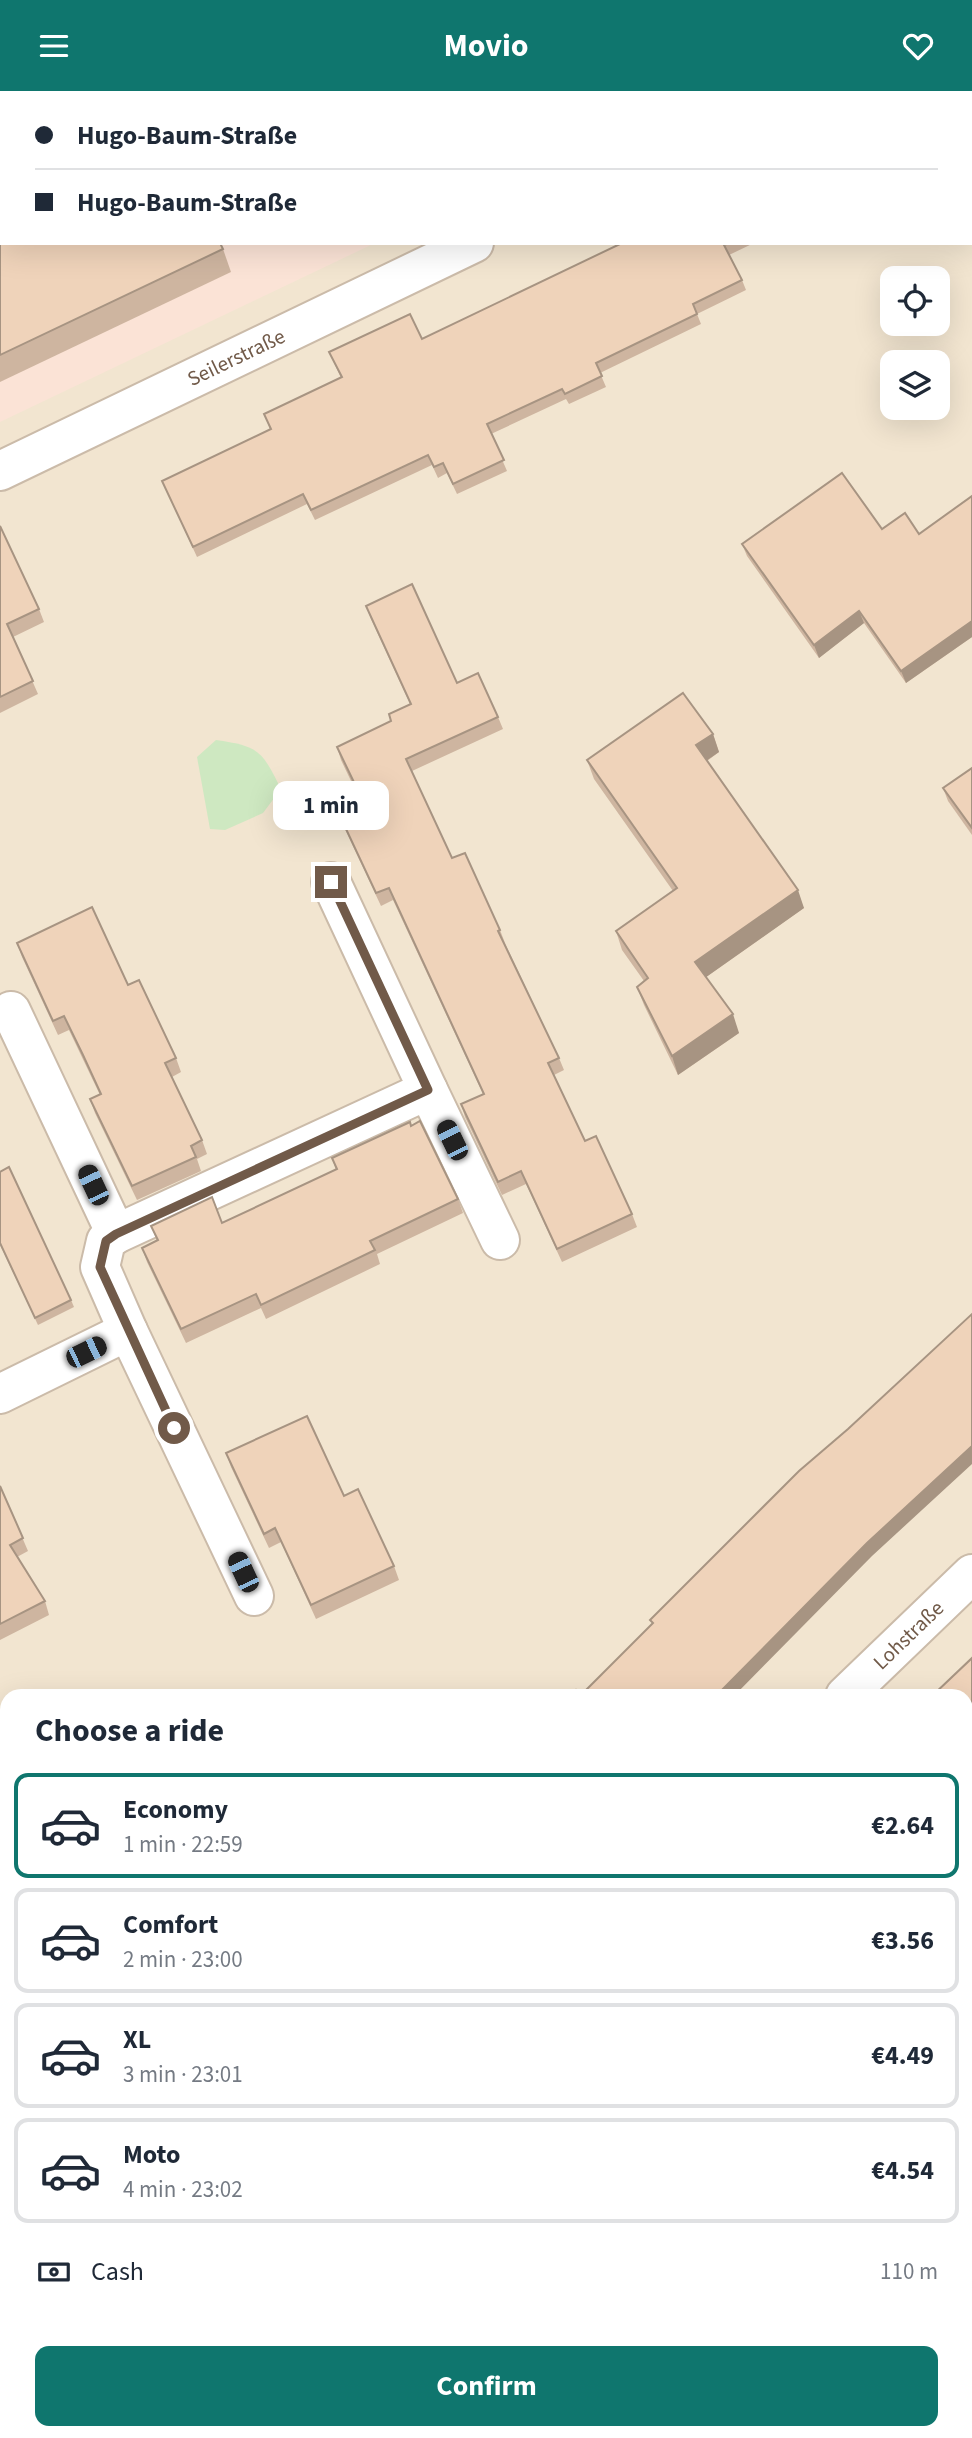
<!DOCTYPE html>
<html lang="en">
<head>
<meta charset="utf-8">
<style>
  :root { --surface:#fff; --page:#f6f6f7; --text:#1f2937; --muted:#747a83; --line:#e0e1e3; --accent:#0f766e }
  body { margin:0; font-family:"Source Sans 3",sans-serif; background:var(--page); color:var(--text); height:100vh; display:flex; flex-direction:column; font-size:26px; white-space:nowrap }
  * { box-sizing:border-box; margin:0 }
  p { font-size:23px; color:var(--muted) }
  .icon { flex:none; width:38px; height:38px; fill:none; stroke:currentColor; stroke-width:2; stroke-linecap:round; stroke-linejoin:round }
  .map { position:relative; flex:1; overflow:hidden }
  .panel { position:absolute; left:0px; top:1598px; width:973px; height:751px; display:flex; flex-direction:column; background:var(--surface); border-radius:21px 21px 0 0; box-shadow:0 7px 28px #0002 }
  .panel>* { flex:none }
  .hud { position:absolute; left:0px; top:0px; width:973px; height:154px; box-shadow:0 7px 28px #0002; display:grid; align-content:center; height:154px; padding:0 35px; background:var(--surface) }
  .fabs { position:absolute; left:880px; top:175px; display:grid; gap:14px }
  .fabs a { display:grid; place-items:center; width:70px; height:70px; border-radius:14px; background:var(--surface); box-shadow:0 7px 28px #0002; font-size:35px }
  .end { position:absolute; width:32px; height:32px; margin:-16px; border:9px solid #715a49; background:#fff; box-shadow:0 0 0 4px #fff }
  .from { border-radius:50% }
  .bubble { position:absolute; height:49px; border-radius:14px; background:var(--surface); box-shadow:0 7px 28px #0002; font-size:23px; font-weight:700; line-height:49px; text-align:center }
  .car { position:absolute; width:21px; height:42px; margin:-21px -10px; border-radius:9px; box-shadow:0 0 5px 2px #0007; background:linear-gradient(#222 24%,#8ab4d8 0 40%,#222 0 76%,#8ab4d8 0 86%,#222 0) }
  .hud b { display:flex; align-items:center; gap:24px; height:66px; font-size:26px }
  .hud b+b { border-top:2px solid var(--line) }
  .hud i { width:18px; height:18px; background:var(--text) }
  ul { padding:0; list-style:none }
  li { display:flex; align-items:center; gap:21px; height:105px; margin:0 14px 10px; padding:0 21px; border:4px solid var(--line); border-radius:14px }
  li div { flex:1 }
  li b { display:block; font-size:26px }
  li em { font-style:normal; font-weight:700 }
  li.current { border-color:var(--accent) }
  li>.icon { width:63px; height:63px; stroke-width:1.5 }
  h2 { padding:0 35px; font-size:32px; line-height:84px }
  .pay { display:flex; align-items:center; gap:18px; height:77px; padding:0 35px; font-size:26px }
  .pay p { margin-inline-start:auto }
  .action { display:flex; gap:14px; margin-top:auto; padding:14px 35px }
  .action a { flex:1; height:80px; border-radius:14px; background:var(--accent); color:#fff; font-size:28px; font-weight:700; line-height:80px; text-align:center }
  header { display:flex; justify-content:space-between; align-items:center; height:91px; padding:0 35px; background:var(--accent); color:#fff; font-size:32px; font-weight:700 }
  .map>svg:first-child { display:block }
  .residential { fill:#f2e5d0; fill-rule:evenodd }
  .commercial { fill:#fbe3d6 }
  .green { fill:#cee8c1 }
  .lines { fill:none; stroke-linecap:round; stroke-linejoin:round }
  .street-casing { stroke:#cbbba9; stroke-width:42 }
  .street { stroke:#fff; stroke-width:38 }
  .wall { fill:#ceb5a0 }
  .shaded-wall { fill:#a79482 }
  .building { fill:#efd3ba; stroke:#a79482; stroke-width:2 }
  .route { stroke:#715a49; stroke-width:9 }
  .labels { text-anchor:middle; stroke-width:5; stroke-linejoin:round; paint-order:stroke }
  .street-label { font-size:21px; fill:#715a49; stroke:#fef7e8 }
</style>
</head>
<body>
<header><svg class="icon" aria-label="menu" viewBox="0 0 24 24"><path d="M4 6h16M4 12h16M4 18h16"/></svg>Movio<svg class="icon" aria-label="heart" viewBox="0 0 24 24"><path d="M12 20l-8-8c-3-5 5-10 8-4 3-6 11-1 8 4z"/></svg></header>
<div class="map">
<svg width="972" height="2347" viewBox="0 0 972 2347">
  <rect width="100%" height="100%" fill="#fbf3e2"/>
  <!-- residential -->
  <g class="residential">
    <path d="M0,0h972v2347h-400l-6,-5h400v-737h-959v266l-7,-10zM2,2h969v150h-969zM892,187h46v46h-46zM892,271h46v46h-46z"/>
    <path d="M0,2001l7,6v335h388l6,5h-401z"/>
  </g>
  <!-- commercial -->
  <path class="commercial" d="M0,0h684v2h-682v150h373l-375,179z"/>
  <!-- green -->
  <g class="green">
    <path d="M216,649c43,6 46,11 65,49l-18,24 -38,17 -15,-1 -13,-72z"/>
    <path d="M966,1837l6,6v183l-6,-6z"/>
  </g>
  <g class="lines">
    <!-- street casing -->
    <g class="street-casing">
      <g id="street">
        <path d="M791,2l4,-2"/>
        <path id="s1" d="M0,380l474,-228"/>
        <path d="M11,920l105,223"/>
        <path d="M428,999l72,150"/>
        <path d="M128,1240l126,265"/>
        <path d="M0,1303l128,-63 -28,-64 6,-26 10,-7 312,-144 -97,-208"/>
        <path id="s2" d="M845,1605l127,-122"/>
        <path d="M0,1930l7,7"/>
        <path d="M481,2342l7,5"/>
        <path d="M29,2347l7,-5"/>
      </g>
    </g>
    <!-- street -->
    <use href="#street" class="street"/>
  </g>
  <!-- wall -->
  <g class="wall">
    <path d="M0,0l223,158 8,23 -231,110z"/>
    <path d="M622,152h132l-25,12 13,25 4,10 -49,24 4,10 -101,49 6,14 -37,17 -3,-5 -75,35 16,37 -50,23 -10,-21 -9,5 -6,-13 -117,55 -8,-16 -110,53 -35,-76 108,-52 -6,-15 77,-36 -12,-26 93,-13z"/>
    <path d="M972,405v141l-66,46 -42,-60 -45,35 -72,-102 -5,-12 140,-15 37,5z"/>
    <path d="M0,435l39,83 5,13 -31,15 25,57 -38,19z"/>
    <path d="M366,515l132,111 5,12 -91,42 40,87 48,72 5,13 54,115 5,12 -10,5 31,66 47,73 5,13 -75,35 -36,-78 -24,11 -37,-78 -4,-13 22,-10 -90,-194 -12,6 -37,-79 -5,-13 23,-10 -21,-44 -4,-13 54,-26 19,-17 -39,-85z"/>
    <path d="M713,643l6,18 -12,9 97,147 -98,69 33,56 -61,42 -34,-70 -7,-18 7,-6 -22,-31 -6,-19 57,-40 -79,-112 -7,-19z"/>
    <path d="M972,677v67l-24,-34 -5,-13z"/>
    <path d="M17,852l111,42 48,73 5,14 -9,5 30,63 5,14 -10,5 4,12 -64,29 -42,-87 -5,-14 10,-4 -31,-65 -11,5 -36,-78z"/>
    <path d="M332,1067l126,41 5,14 -86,41 3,10 -114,55 -5,-11 -75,35 -39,-81 -5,-14 15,-7 -6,-15 71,-3 114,-53z"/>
    <path d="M0,1081l71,128 3,7 -36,18 -38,-80z"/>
    <path d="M226,1362l118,43 50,70 5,14 -83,39 -35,-77 -12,6 -38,-81z"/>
    <path d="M0,1395l28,65 -11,6 28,44 4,14 -49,25z"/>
    <path d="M0,1688l7,11v165l-7,-9z"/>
    <path d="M572,2342h189l-5,5h-178z"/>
    <path d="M882,2342h46l-4,5h-34z"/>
  </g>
  <!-- shaded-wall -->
  <g class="shaded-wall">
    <path d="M859,520l5,12 -45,35 -5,-13z"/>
    <path d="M972,530v16l-66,46 -5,-12z"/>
    <path d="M713,643l6,18 -16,11 -7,-18z"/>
    <path d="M798,799l6,18 -102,72 -7,-18z"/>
    <path d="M733,923l6,19 -61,42 -6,-19z"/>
    <path d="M972,1355v18l-100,92 -138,140h-18l151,-153z"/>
    <path d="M972,1678v35l-6,6v-35z"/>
    <path d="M7,2240v22l-7,6v-23z"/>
    <path d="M264,2342h25l-7,5h-25z"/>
    <path d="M388,2342h5l2,5h-12z"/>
    <path d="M745,2342h16l-5,5h-16z"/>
    <path d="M913,2342h15l-4,5h-15z"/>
  </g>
  <!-- building -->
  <g class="building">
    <path d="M0,0h177v2h-175v150h218l3,6 -223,106z"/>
    <path d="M871,0h16l1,2h-20z"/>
    <path d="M909,0h62l1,2v105l-1,-105h-65z"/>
    <path d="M622,152h107l-5,2 18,35 -49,24 4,10 -101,49 6,13 -37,18 -3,-5 -75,35 17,36 -51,24 -10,-21 -9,4 -6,-12 -117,55 -8,-16 -110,53 -31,-66 109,-52 -7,-15 78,-37 -13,-25 81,-38 12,25z"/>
    <path d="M842,382l40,56 23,-16 14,21 53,-38v125l-71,50 -42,-60 -45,34 -72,-101z"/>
    <path d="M0,435l39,83 -32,15 26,57 -33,16z"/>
    <path d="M412,493l45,99 21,-10 20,44 -92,42 46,99 13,-5 35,77 -2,1 61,127 -11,5 37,78 11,-5 36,78 -75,35 -36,-78 -23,11 -37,-78 23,-10 -95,-206 -13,5 -37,-79 25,-11 -27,-56 54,-26 -2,-7 22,-10 -45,-98z"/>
    <path d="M683,602l30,41 -17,11 102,145 -103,72 38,52 -61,42 -35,-69 11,-9 -32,-47 61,-43 -90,-128z"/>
    <path d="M972,677v60l-29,-40z"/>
    <path d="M92,816l36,78 11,-5 37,78 -11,5 37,77 -11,6 5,11 -64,29 -42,-87 11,-5 -18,-39 -19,-39 -11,5 -36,-78z"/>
    <path d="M420,1030l38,78 -88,42 5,9 -114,55 -5,-11 -75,35 -39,-81 16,-8 -7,-14 61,-29 10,26 115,-54 -5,-11 78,-36 1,4z"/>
    <path d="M9,1076l62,133 -36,18 -35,-75v-71z"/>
    <path d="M972,1223v132l-105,97 -151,153h-146l6,-6 5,5 72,-72 -3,-3 149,-149 49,-42z"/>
    <path d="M307,1325l37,80 14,-7 36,77 -83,39 -36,-77 -11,6 -38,-81z"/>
    <path d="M0,1395l23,52 -13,7 35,56 -45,23z"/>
    <path d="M972,1567v111l-6,6v-79h-34z"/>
    <path d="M0,1688l7,11v158l-7,-9z"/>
    <path d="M0,1994l7,6v240l-7,5z"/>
    <path d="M193,2342h71l-7,5h-64l-2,-3z"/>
    <path d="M327,2342h61l-5,5h-61z"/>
    <path d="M582,2342h163l-5,5h-152z"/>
    <path d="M895,2342h18l-4,5h-7z"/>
  </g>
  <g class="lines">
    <!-- route -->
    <path class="route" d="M174,1337l-74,-161 6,-26 10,-7 312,-144 -97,-208"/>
  </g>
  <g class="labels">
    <!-- street labels -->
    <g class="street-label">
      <text dy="7" stroke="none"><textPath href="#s1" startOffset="262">Seilerstraße</textPath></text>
      <text dy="7" stroke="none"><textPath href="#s2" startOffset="88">Lohstraße</textPath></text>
    </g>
  </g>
</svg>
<div class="fabs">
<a><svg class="icon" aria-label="locate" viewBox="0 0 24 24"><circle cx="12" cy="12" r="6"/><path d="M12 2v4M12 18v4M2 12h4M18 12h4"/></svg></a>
<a><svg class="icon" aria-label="layers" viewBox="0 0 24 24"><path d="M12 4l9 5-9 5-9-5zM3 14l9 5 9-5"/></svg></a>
</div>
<i class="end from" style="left:174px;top:1337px"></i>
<i class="end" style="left:331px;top:791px"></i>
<div class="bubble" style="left:273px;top:690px;width:116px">1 min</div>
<i class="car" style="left:452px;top:1049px;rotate:334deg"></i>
<i class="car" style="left:93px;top:1094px;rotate:335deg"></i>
<i class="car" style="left:86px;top:1261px;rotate:64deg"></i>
<i class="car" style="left:243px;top:1481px;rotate:335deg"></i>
<div class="hud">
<b><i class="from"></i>Hugo-Baum-Straße</b>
<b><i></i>Hugo-Baum-Straße</b>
</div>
<section class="panel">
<h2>Choose a ride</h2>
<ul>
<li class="current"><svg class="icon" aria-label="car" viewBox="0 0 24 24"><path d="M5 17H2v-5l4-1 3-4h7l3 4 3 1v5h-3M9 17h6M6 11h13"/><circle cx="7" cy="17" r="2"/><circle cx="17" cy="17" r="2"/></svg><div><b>Economy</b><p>1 min · 22:59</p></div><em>€2.64</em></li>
<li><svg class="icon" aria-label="car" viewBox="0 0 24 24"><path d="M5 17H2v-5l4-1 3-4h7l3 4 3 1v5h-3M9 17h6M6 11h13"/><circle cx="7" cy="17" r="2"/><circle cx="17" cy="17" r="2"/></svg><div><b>Comfort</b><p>2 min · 23:00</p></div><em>€3.56</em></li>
<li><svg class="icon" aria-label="car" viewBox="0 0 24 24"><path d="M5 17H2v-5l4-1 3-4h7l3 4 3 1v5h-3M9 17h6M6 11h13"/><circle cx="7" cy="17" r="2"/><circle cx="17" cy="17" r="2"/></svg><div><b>XL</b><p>3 min · 23:01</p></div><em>€4.49</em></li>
<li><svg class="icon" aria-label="car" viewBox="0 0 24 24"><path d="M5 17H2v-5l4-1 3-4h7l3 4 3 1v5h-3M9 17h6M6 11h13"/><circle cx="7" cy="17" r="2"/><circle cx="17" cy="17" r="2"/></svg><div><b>Moto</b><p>4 min · 23:02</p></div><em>€4.54</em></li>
</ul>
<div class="pay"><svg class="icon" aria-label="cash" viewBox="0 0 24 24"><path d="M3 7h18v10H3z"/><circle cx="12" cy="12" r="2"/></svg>Cash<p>110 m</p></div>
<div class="action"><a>Confirm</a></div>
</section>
</div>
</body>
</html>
